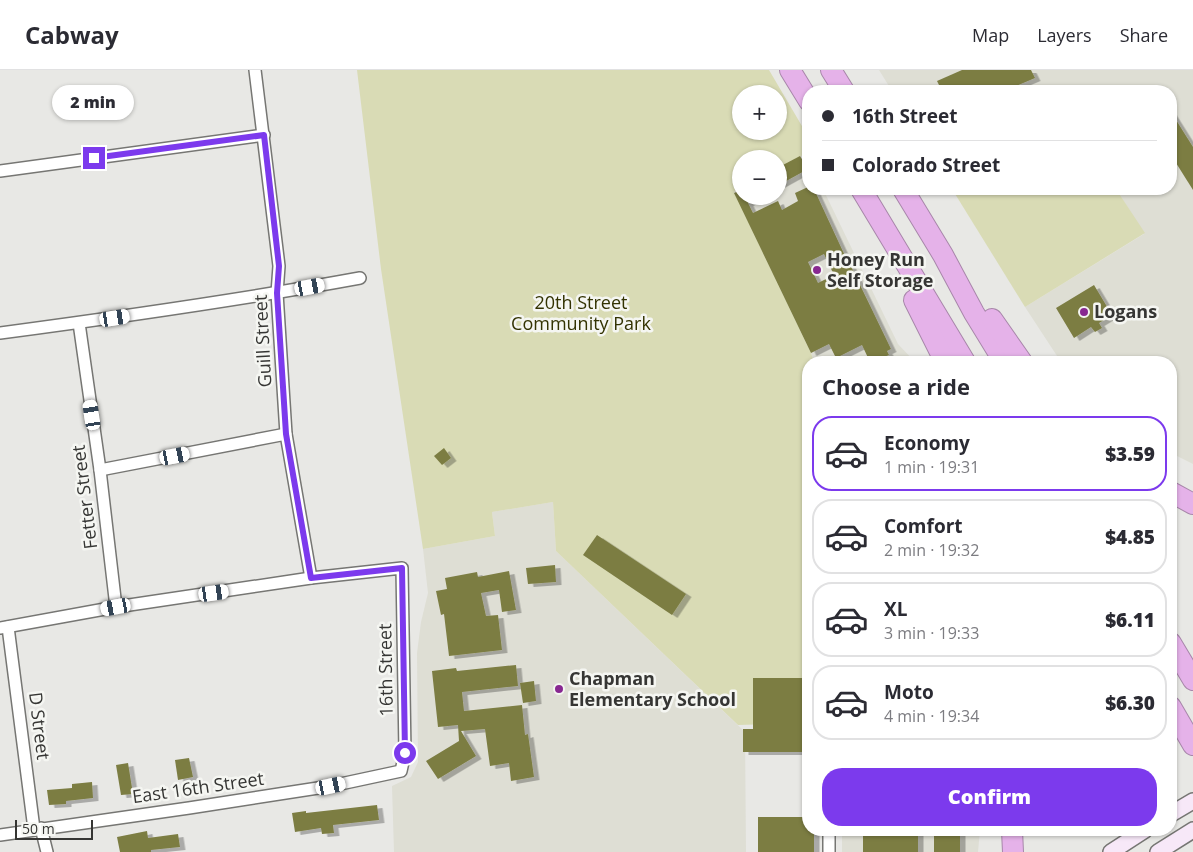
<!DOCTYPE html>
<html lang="en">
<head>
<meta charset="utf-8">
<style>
  :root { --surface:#fff; --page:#f7f7f7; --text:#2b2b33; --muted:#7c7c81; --line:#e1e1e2; --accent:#7c3aed }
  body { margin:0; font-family:"Open Sans",sans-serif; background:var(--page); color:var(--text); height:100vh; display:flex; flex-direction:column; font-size:19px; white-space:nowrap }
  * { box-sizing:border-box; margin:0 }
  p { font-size:16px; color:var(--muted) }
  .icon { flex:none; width:28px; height:28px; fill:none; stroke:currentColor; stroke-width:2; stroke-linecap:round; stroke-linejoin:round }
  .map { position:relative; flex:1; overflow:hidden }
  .details { position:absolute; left:802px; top:286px; width:375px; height:480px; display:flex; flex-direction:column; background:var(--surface); border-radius:20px; box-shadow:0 1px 4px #0004 }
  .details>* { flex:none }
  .top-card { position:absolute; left:802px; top:15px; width:375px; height:110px; border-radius:20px; box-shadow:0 1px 4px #0004; display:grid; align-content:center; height:110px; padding:0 20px; background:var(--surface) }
  .tools { position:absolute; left:732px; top:15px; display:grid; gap:10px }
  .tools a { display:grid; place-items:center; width:55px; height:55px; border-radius:50%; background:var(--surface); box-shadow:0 1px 4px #0004; font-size:25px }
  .scale { position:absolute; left:15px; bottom:12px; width:78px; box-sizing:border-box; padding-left:5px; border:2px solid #363634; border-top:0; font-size:14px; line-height:18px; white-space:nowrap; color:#363634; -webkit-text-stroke:4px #f5f6f2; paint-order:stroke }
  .end { position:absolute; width:22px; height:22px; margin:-11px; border:6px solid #7c3aed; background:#fff; box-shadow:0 0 0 2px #fff }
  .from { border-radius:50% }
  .bubble { position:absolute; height:35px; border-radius:18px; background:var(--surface); box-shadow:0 1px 4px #0004; font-size:16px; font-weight:800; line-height:35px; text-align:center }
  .car { position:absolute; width:15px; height:30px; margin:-15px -8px; border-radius:6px; box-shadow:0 0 4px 1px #0007; background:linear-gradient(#fff 24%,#345 0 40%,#fff 0 76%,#345 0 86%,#fff 0) }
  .top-card b { display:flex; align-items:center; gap:18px; height:48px; font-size:19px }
  .top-card b+b { border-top:1px solid var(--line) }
  .top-card i { width:12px; height:12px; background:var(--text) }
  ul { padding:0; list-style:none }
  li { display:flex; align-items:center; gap:15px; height:75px; margin:0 10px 8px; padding:0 10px; border:2px solid var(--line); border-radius:20px }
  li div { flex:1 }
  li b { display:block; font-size:19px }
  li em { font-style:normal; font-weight:800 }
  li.on { border-color:var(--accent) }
  li>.icon { width:45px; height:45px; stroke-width:1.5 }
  h2 { padding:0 20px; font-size:22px; line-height:60px }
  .button { display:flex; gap:10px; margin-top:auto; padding:10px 20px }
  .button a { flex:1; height:58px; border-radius:20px; background:var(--accent); color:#fff; font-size:20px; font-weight:800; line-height:58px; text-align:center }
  header { display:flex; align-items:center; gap:30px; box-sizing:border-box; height:70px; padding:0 25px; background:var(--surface); border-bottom:1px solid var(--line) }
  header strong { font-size:24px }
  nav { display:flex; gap:28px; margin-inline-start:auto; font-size:18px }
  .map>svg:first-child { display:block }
  .built { fill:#deded4 }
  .green { fill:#d9dbb5; fill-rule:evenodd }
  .building { fill:#7c7d43; fill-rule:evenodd; filter:url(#shadow) }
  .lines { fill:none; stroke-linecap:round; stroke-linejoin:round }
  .street-casing { stroke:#767673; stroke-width:14 }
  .secondary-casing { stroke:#767673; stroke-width:18 }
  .highway-casing { stroke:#a887aa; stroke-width:22 }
  .street { stroke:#fff; stroke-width:11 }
  .secondary { stroke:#f7e8f8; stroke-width:15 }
  .highway { stroke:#e5b2e9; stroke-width:20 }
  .route { stroke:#7c3aed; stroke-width:6 }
  .poi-dot { fill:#882891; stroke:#f5f6f2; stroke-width:2 }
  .labels { text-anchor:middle; stroke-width:5; stroke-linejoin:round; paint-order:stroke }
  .poi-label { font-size:18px; font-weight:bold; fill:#363634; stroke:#f5f6f2; text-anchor:start }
  .park-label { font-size:18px; fill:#333302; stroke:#f5f6f2 }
  .street-label { font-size:18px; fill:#363634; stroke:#f5f6f2 }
</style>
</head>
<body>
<header>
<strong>Cabway</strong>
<nav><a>Map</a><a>Layers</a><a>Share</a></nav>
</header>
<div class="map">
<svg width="1193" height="782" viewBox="0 0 1193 782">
  <defs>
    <filter id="shadow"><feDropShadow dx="5.5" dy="3" stdDeviation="0" flood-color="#0004"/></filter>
  </defs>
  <rect width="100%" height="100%" fill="#e8e8e5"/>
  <!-- built -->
  <g class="built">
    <path d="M879,0h314v394l-22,-11v-91h-110l-36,-55 119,-73 -28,-45h55v-98h-279z"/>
    <path d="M806,83l3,6v30h14l75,155 17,18h-101l-3,-9 -77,-161 7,-5v9h38v-29z"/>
    <path d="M553,432l3,49 189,181 1,120h-352l-2,-66 19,-9 7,-15 -1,-109 4,-31 7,-29 -5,-44 72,-13 -3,-24z"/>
    <path d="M842,760h138l-2,22h-136z"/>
  </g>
  <!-- green -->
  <g class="green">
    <path d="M357,0h412l40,68v14l-30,15v-8h-38v28l-7,5 77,161 3,9h-5v361l-71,2 -182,-174 -3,-49 -61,10 3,24 -72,13 -42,-280zM741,24h38v37h-38z"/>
    <path d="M952,119h164l29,44 -120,74z"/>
  </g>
  <!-- building -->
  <g class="building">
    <path d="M962,0h69l4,8 -31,13h-62l-5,-10z"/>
    <path d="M1171,42l22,35v43l-22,-35z"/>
    <path d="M800,86l8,13 -29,16v-18z"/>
    <path d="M808,117l2,4 4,-2 32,69h1l44,91 -4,2 2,4 -17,7h-2l-8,-17 -26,13 -7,-14 -18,9 -77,-160 7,-3v6h19l-12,7 5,10 25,-12 4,9 16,-9 -3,-8zM824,184l10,21 -16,8 -10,-21z"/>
    <path d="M1094,215l18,30 -13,8 3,5 -7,4 -4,-5 -17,11 -18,-30z"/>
    <path d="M444,378l7,10 -9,7 -8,-9z"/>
    <path d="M597,465l89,59 -14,21 -89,-60z"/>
    <path d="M555,495l1,17 -28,2 -2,-16z"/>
    <path d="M509,501l7,39 -14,2 -3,-22 -18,3 5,23 12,-1 4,35 -53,6 -5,-42 -3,1 -5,-24 11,-2 -2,-11 32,-6 1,5z"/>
    <path d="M516,595l2,21 -56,6 2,19 58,-6 3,30 3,-1 6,43 -23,4 -2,-18 -19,3 -5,-37 -24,2 15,25 -38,23 -12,-18 33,-20 -1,-16 -20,2 -6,-56 24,-3 1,3z"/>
    <path d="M753,608h56v74h-66v-23h10z"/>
    <path d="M534,611l2,20 -13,2 -3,-20z"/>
    <path d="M189,688l4,19 -15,3 -3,-20z"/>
    <path d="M128,693l5,31 -12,1 -5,-30z"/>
    <path d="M92,712l1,16 -27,3v3l-17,1 -2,-15 25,-2v-4z"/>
    <path d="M377,735l2,15 -46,5 1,8 -12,1 -1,-6 -26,4 -3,-19 14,-2v2z"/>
    <path d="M758,747h51v13h5v22h-56z"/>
    <rect x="863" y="760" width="55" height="22"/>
    <rect x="934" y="760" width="26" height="22"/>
    <path d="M147,761l1,7 30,-4 2,13 -29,3v2h-31l-3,-15z"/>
  </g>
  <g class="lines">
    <!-- street casing -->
    <g class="street-casing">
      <g id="street">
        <path d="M255,0l24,196 -2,27 9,141 25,144"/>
        <path d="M0,101l264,-36"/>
        <path d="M79,253l21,147 16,137"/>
        <path d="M0,263c120,-16 240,-33 360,-55"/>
        <path d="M100,400l186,-36"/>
        <path d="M8,557l26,202"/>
        <path d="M0,558l116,-21 195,-29 91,-10 3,185 -4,18 -70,15 -142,22 -189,27"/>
        <path d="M41,758l6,24"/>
        <path d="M829,760v22"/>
      </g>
    </g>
    <!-- secondary casing -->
    <g class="secondary-casing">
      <g id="secondary">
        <path d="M1171,744l22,-13"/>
        <path d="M1111,782l34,-22"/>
        <path d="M1158,782l35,-22"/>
      </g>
    </g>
    <!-- highway casing -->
    <g class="highway-casing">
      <g id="highway">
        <path d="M790,0l19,31"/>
        <path d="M831,0l13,21"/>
        <path d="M861,119l104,173"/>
        <path d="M903,119l40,66 31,58 30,49"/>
        <path d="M914,230l31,62"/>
        <path d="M992,249l30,43"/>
        <path d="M1171,422l22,12"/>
        <path d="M1171,573l22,37"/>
        <path d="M1171,637l22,38"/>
        <path d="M1012,760l1,22"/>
      </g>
    </g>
    <!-- street -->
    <use href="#street" class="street"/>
    <!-- secondary -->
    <use href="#secondary" class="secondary"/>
    <!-- highway -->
    <use href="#highway" class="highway"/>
  </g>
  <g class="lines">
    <!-- route -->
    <path class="route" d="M94,88l170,-23 15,131 -2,27 9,141 25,144 91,-10 3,185"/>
  </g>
  <!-- markers -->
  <g class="poi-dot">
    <circle cx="817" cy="200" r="5"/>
    <circle cx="1084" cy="242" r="5"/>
    <circle cx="559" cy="619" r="5"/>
  </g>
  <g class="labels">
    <!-- poi labels -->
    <g class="poi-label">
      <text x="827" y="196">Honey Run<tspan x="827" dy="21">Self Storage</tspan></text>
      <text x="1094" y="248">Logans</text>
      <text x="569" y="615">Chapman<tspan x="569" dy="21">Elementary School</tspan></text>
    </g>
    <!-- park labels -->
    <g class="park-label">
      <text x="581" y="239">20th Street<tspan x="581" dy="21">Community Park</tspan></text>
    </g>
    <!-- street labels -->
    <g class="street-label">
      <text transform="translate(263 271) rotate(-93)" y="6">Guill Street</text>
      <text transform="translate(85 427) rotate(-97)" y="6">Fetter Street</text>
      <text transform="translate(386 600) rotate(-91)" y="6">16th Street</text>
      <text transform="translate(39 656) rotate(83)" y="6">D Street</text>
      <text transform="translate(198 718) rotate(-8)" y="6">East 16th Street</text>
    </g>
  </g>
</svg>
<div class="tools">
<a>+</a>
<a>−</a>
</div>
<div class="scale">50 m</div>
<i class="end from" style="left:405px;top:683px"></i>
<i class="end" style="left:94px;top:88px"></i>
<div class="bubble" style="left:52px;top:15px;width:82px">2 min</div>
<i class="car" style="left:310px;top:217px;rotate:80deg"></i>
<i class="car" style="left:115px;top:248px;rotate:81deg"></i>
<i class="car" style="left:92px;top:345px;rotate:351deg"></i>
<i class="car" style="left:175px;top:386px;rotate:79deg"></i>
<i class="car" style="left:214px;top:523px;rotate:82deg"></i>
<i class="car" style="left:116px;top:537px;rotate:260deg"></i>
<i class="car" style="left:331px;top:716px;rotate:78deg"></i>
<div class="top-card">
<b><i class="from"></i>16th Street</b>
<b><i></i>Colorado Street</b>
</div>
<section class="details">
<h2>Choose a ride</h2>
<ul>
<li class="on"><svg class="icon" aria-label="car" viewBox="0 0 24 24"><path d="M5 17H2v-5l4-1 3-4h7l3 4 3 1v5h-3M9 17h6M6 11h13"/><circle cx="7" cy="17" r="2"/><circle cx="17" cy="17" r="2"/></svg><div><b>Economy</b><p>1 min · 19:31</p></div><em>$3.59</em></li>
<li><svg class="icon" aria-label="car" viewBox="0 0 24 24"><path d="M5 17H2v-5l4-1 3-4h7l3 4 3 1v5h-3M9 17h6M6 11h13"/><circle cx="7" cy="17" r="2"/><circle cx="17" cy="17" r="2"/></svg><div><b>Comfort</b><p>2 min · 19:32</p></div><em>$4.85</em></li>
<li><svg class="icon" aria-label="car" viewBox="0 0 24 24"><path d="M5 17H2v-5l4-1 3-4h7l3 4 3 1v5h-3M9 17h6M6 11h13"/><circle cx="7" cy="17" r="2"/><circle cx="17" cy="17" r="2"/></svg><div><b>XL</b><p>3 min · 19:33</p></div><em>$6.11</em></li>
<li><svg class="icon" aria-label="car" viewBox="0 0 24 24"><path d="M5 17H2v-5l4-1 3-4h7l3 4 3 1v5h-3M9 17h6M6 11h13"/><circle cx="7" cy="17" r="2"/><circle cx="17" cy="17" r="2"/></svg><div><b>Moto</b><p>4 min · 19:34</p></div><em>$6.30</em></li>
</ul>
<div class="button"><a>Confirm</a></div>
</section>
</div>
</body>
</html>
